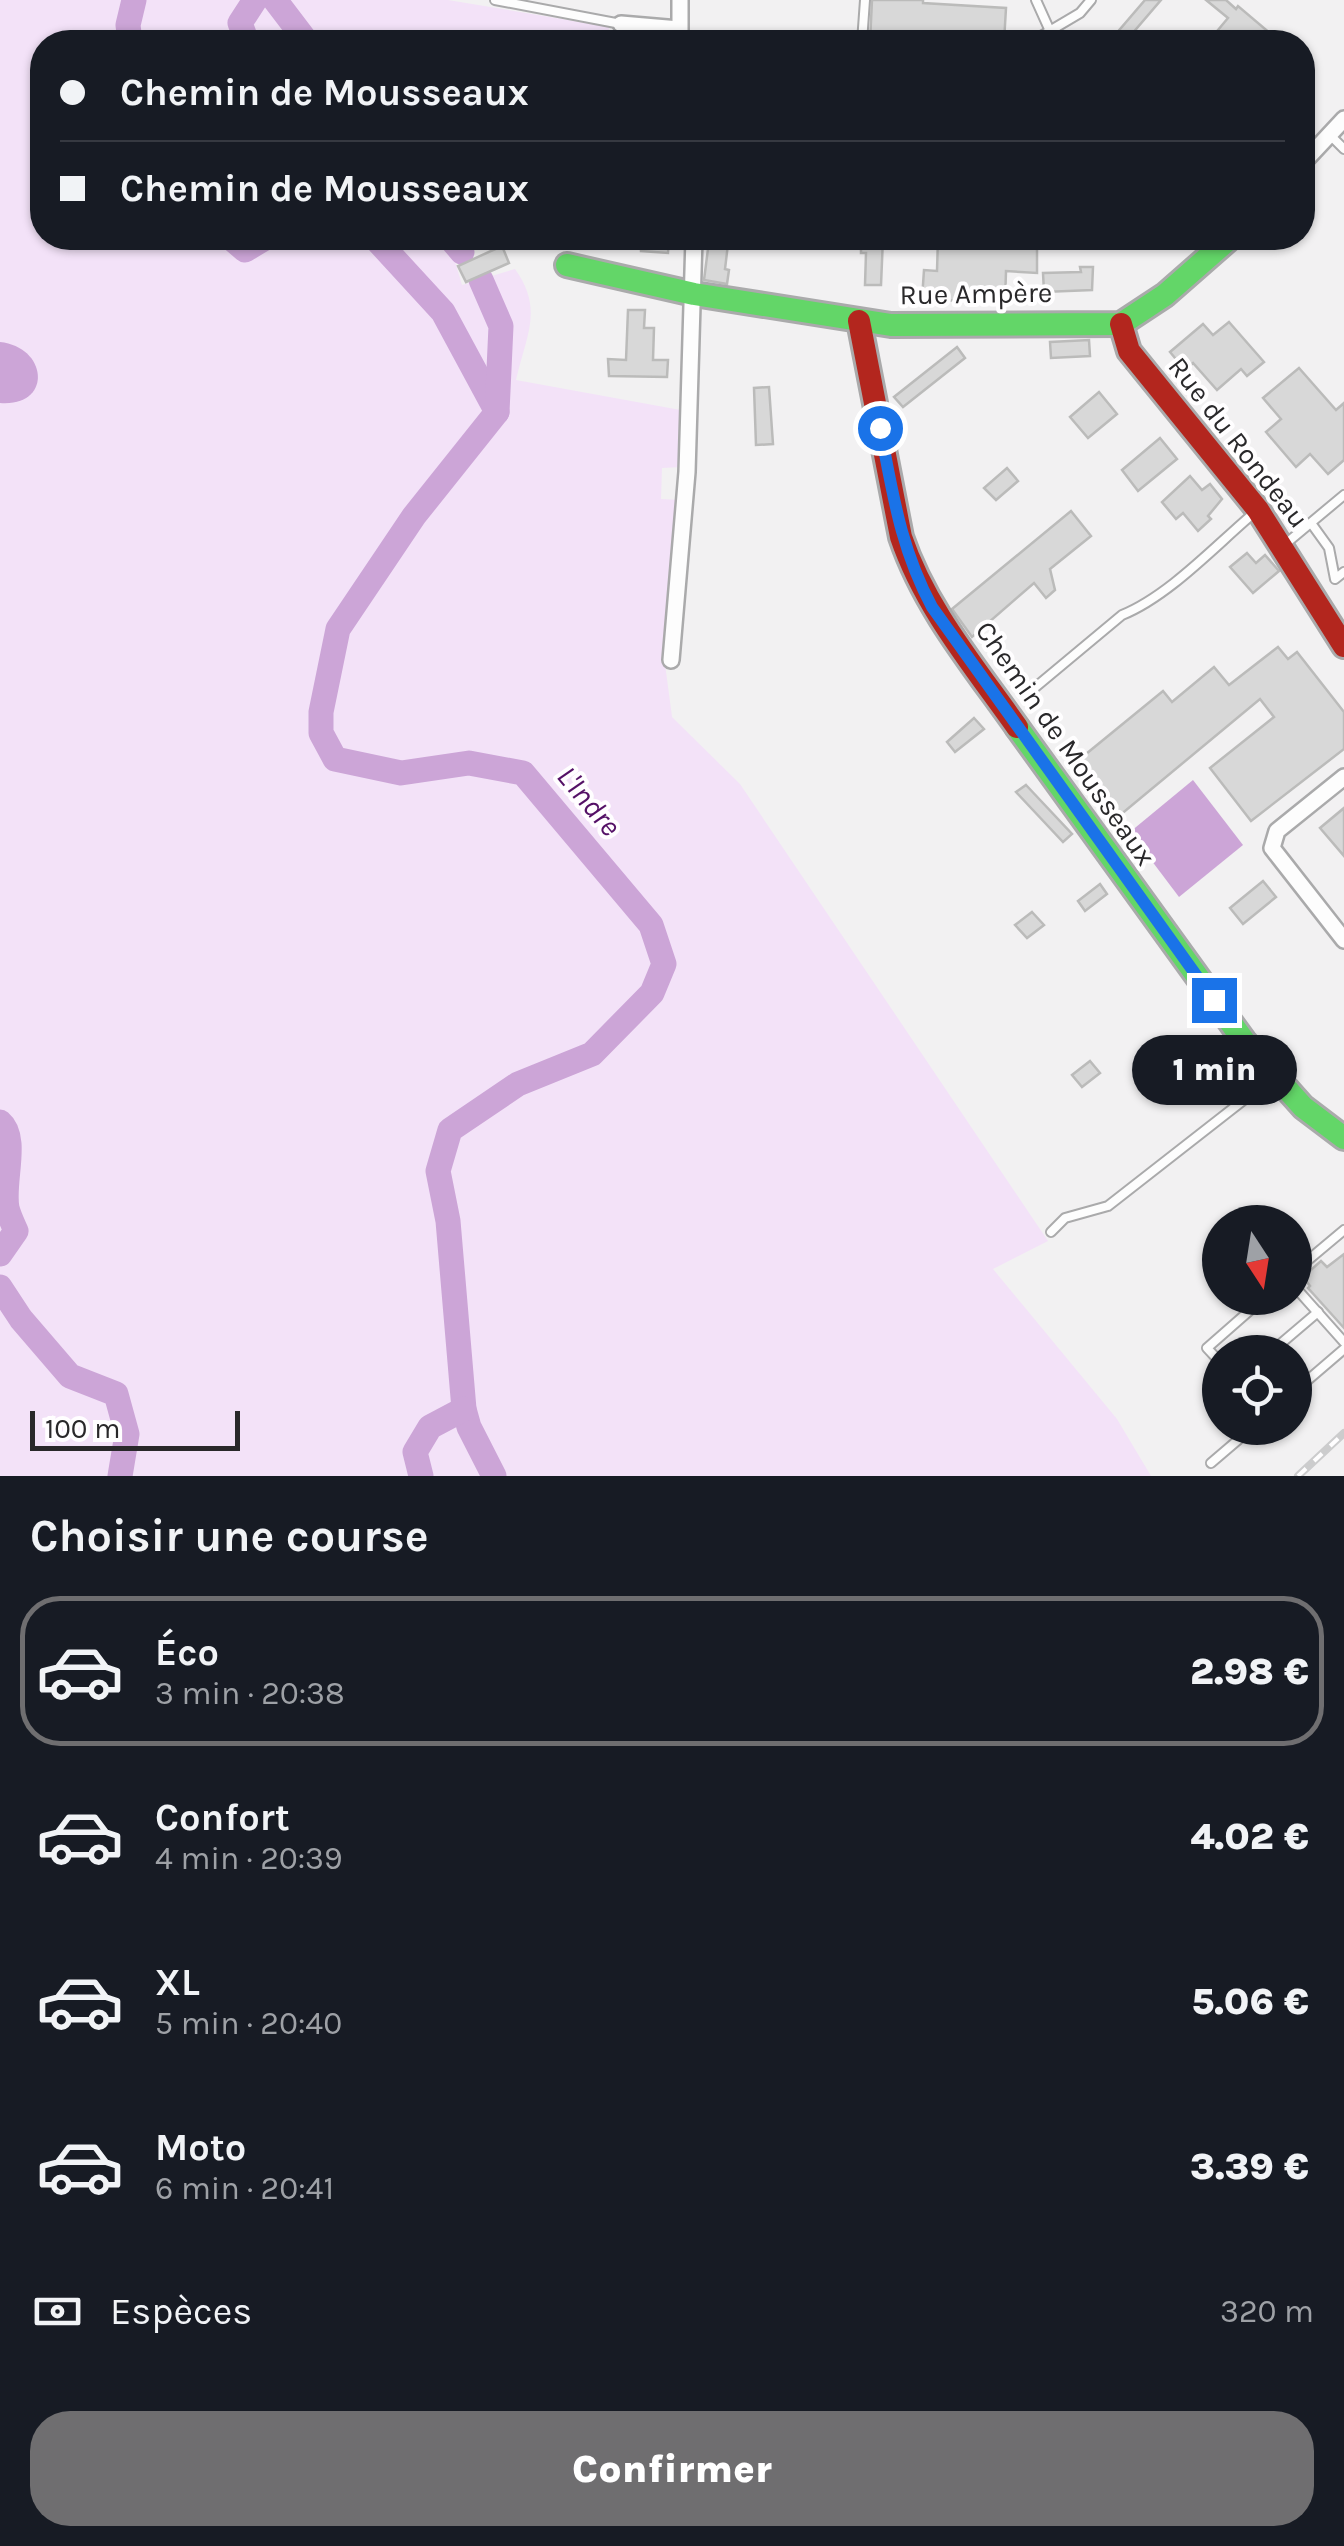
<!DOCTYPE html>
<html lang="fr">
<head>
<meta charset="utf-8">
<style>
  :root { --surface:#171b24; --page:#20242c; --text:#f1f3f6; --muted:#9ea1a6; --line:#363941; --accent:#6f6e70 }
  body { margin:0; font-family:Karla,sans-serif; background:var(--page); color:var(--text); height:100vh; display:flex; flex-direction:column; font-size:38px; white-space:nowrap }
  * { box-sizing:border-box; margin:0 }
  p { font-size:32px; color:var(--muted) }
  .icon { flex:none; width:55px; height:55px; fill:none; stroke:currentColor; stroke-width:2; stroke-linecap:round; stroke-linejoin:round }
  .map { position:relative; height:1476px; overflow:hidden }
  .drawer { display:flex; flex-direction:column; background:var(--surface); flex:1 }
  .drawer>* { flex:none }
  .guide { position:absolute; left:30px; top:30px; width:1285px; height:220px; border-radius:40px; box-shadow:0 2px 8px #0004; display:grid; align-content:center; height:220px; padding:0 30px; background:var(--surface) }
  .needle { width:65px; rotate:168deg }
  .controls { position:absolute; left:1202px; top:1205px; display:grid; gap:20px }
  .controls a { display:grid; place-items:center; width:110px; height:110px; border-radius:50%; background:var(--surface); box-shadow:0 2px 8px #0004; font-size:50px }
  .scale { position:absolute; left:30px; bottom:25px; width:210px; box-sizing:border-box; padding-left:10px; border:5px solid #29282a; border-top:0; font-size:28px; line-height:35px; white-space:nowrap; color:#29282a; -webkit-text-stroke:8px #fffeff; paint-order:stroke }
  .end { position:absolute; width:45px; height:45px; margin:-22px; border:12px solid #1a73e8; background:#fff; box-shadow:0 0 0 5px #fff }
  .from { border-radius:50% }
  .bubble { position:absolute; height:70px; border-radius:35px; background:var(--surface); box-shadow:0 2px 8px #0004; font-size:32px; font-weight:800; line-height:70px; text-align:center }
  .guide b { display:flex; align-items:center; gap:35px; height:95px; font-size:38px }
  .guide b+b { border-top:2px solid var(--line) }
  .guide i { width:25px; height:25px; background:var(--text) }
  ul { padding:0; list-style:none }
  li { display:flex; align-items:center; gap:30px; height:150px; margin:0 20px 15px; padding:0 10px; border:5px solid transparent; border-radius:40px }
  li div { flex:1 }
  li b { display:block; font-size:38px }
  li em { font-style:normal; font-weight:800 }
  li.active { border-color:var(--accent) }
  li>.icon { width:90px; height:90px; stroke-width:1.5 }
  h2 { padding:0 30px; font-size:45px; line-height:120px }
  .pay { display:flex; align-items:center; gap:25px; height:110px; padding:0 30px; font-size:38px }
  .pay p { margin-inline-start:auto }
  .action { display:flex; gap:20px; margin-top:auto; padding:20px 30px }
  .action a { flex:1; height:115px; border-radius:40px; background:var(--accent); color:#fff; font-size:40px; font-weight:800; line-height:115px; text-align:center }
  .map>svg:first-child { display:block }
  .green { fill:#f3e2f8 }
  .water { fill:#cca5d7 }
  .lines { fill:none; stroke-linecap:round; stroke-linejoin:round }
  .river { stroke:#cca5d7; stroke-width:25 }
  .building { fill:#d8d8d8; stroke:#bbbbba; stroke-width:2.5 }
  .lane-casing { stroke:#aaaaab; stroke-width:12 }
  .street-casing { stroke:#aaaaab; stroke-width:20 }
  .fast-casing { stroke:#aaaaab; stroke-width:28 }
  .jam-casing { stroke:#aaaaab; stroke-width:28 }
  .lane { stroke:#fdfdfd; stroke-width:8 }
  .street { stroke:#fdfdfd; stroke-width:15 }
  .fast { stroke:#63d668; stroke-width:22 }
  .jam { stroke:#b3261e; stroke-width:22 }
  .rail-casing { stroke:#cccccd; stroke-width:8 }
  .rail { stroke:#fffeff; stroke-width:4; stroke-dasharray:11; stroke-linecap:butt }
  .route { stroke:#1a73e8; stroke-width:12 }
  .labels { text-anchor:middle; stroke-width:8; stroke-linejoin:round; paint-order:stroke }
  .street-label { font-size:28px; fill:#29282a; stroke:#fffeff }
  .water-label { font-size:30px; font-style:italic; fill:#541066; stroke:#fffeff }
</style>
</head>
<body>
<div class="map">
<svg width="1344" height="1476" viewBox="0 0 1344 1476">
  <rect width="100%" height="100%" fill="#f2f1f2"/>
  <!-- green -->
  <path class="green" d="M0,0h448l162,27 -7,15h-561v196h406l14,47 53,-16c29,40 11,67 1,111l170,31 -4,56 -20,1 -1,31 20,1 -17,157 8,60 68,67 308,457 -55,28 124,150 34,57h-1151z"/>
  <!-- water -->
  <g class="water">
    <path d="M0,342c48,5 53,65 0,61z"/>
    <path d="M1193,780l50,65 -64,52 -49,-65z"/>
  </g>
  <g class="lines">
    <!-- river -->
    <g class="river">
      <path d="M275,0l32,42"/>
      <path d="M130,42l-2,-17 6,-25"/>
      <path d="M247,42l-7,-19 15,-23"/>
      <path d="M231,238l14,12 20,-12"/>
      <path d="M375,238l68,74 54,100"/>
      <path d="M450,238l12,14"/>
      <path d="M481,280l20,46 -4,86 -83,104 -76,113 -17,83v21l14,26 66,14 68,-10 54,10 128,152 13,39 -12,29 -60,61 -74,30 -68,46 -12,41 10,50 16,188 5,18 25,49"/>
      <path d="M0,1122c19,16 2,60 7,86 2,8 6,16 9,23l-16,23"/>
      <path d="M0,1287l21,32 49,57 46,18 11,40 -7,42"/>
      <path d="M421,1476l-6,-24 15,-25 34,-18"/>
    </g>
  </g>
  <!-- building -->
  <g class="building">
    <path d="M872,0h51v3l83,5 -2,34h-134z"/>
    <path d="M1145,0h16l-36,42h-16z"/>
    <path d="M1206,0h20l10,9 2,-3 33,28 -8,8h-55l20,-24z"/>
    <path d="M641,238h28l-1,15 -27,-2z"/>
    <path d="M861,238h22l-2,47h-16l1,-32h-5z"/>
    <path d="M938,238h99v35l-31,-2 -1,32 -83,-4 2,-29 13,1z"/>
    <path d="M709,241l19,3 -3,25 4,1 -2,14 -23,-4z"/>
    <path d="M502,246l7,17 -43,19 -8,-16z"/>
    <path d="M1080,267h13l-1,23 -48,2 -1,-19 38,-1z"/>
    <path d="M628,310h17l-1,18h10l-1,32h15l-1,17 -58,-1 -1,-17 18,1z"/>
    <path d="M1229,322l35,40 -17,14 -6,-7 -24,21 -24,-27 -8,7 -15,-18 33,-28 10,11z"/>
    <path d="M1089,340l1,16 -39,2 -1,-16z"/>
    <path d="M957,347l8,11 -62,49 -9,-10z"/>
    <path d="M1299,368l37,42 8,-7v57l-16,14 -18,-20 -14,13 -30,-35 15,-13 -18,-21z"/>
    <path d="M769,387l4,57 -17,1 -2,-57z"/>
    <path d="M1099,392l18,22 -29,24 -18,-21z"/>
    <path d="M1160,438l17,21 -39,32 -16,-21z"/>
    <path d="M1007,468l11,13 -22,19 -12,-12z"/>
    <path d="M1190,476l12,14 8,-6 12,15 -14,17 3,3 -13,12 -15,-18 -7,6 -14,-17z"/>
    <path d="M1071,511l20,25 -41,33 5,21 -9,8 -12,-15 -62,54 -20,-28z"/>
    <path d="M1247,553l9,10 9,-8 14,16 -26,22 -23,-26z"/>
    <path d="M1278,647l10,12 9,-7 47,60v37l-93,72 -41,-53 64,-51 -14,-18 -141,117 -44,-53 88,-72 9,11 42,-35 15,18z"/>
    <path d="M974,718l10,11 -29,23 -8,-10z"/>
    <path d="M1026,785l46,49 -9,8 -47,-50z"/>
    <path d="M1344,808v48l-24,-28z"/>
    <path d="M1263,881l13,16 -33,27 -13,-16z"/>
    <path d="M1100,884l7,10 -22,17 -7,-10z"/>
    <path d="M1032,912l12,13 -17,13 -12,-13z"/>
    <path d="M1090,1061l10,12 -18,14 -10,-12z"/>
    <path d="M1344,1254v74l-36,-40 2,-2 -7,-9 18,-16 6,6z"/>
  </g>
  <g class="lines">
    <!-- lane casing -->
    <g class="lane-casing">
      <g id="lane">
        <path d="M495,0l126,24"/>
        <path d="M1036,0l14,31"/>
        <path d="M862,42l3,-42"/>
        <path d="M1031,42l49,-29 11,-13"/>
        <path d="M1330,135l14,14"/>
        <path d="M1311,523l18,25 6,31 9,-7"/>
        <path d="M1283,546l61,-51"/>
        <path d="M1032,690l90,-75c47,-19 94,-70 132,-102"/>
        <path d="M1051,1232l14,-14 43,-12 164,-128"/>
        <path d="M1295,1271l49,-41"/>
        <path d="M1295,1287l49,55"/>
        <path d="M1271,1352l47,-40"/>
        <path d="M1220,1362l-13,-14 57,-50"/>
        <path d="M1295,1391l49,-42"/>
        <path d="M1211,1463l41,-35"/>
      </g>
    </g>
    <!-- street casing -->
    <g class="street-casing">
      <g id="street">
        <path d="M621,24l58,5"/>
        <path d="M680,42v-42"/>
        <path d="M1302,164l42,-45"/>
        <path d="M671,660l16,-188 7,-234"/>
        <path d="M1344,777l-67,54 -5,17 72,92"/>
      </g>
    </g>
    <!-- fast casing -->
    <g class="fast-casing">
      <g id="fast">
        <path d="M567,265l127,29 197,31 230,-1 44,-29 65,-57"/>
        <path d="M1017,727l227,314 59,66 41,31"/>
      </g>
    </g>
    <!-- jam casing -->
    <g class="jam-casing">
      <g id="jam">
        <path d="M859,321l42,216c24,71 73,129 116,190"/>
        <path d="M1121,324l8,27 129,159 86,136"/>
      </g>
    </g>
    <!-- lane -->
    <use href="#lane" class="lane"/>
    <!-- street -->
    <use href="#street" class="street"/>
    <!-- fast -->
    <use href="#fast" class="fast"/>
    <!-- jam -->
    <use href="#jam" class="jam"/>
    <!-- rail casing -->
    <g class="rail-casing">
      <path id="rail" d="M1298,1476l46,-43"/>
    </g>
    <!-- rail -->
    <use href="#rail" class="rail"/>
  </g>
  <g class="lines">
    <!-- route -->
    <path class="route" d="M880,428c13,66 20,119 52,179l282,393"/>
  </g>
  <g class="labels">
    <!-- street labels -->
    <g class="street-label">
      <text transform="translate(976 293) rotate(-1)" y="10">Rue Ampère</text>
      <text transform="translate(1239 442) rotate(52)" y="10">Rue du Rondeau</text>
      <text transform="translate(1066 743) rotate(55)" y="10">Chemin de Mousseaux</text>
    </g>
    <!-- water labels -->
    <g class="water-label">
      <text transform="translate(589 801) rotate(50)" y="10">L'Indre</text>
    </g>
  </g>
</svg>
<div class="controls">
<a><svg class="needle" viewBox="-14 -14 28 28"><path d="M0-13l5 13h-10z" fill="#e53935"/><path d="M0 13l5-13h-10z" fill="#9ea1a6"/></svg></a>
<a><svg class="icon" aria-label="locate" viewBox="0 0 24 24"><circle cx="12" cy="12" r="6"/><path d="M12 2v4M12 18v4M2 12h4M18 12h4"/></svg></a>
</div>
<div class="scale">100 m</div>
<i class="end from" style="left:880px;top:428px"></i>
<i class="end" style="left:1214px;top:1000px"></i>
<div class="bubble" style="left:1132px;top:1035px;width:165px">1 min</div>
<div class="guide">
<b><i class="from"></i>Chemin de Mousseaux</b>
<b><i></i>Chemin de Mousseaux</b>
</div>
</div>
<section class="drawer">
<h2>Choisir une course</h2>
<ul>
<li class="active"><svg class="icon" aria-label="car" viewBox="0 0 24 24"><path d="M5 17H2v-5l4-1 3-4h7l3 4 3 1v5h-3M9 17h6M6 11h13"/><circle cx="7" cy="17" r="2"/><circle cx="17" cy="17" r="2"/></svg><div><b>Éco</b><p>3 min · 20:38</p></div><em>2.98 €</em></li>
<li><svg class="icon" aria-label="car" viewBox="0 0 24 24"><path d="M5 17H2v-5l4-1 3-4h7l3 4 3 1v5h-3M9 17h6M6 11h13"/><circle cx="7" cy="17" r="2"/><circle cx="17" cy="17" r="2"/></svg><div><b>Confort</b><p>4 min · 20:39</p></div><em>4.02 €</em></li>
<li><svg class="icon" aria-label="car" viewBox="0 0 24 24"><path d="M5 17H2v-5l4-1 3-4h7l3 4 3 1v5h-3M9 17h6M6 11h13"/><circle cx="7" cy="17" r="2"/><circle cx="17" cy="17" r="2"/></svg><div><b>XL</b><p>5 min · 20:40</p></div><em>5.06 €</em></li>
<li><svg class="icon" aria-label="car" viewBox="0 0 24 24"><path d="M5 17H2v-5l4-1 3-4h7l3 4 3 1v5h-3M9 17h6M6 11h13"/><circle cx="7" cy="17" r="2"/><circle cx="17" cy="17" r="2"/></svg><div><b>Moto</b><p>6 min · 20:41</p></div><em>3.39 €</em></li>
</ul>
<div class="pay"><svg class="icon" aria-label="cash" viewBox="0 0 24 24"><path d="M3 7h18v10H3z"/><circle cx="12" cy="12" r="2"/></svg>Espèces<p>320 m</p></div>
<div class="action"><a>Confirmer</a></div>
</section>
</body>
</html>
